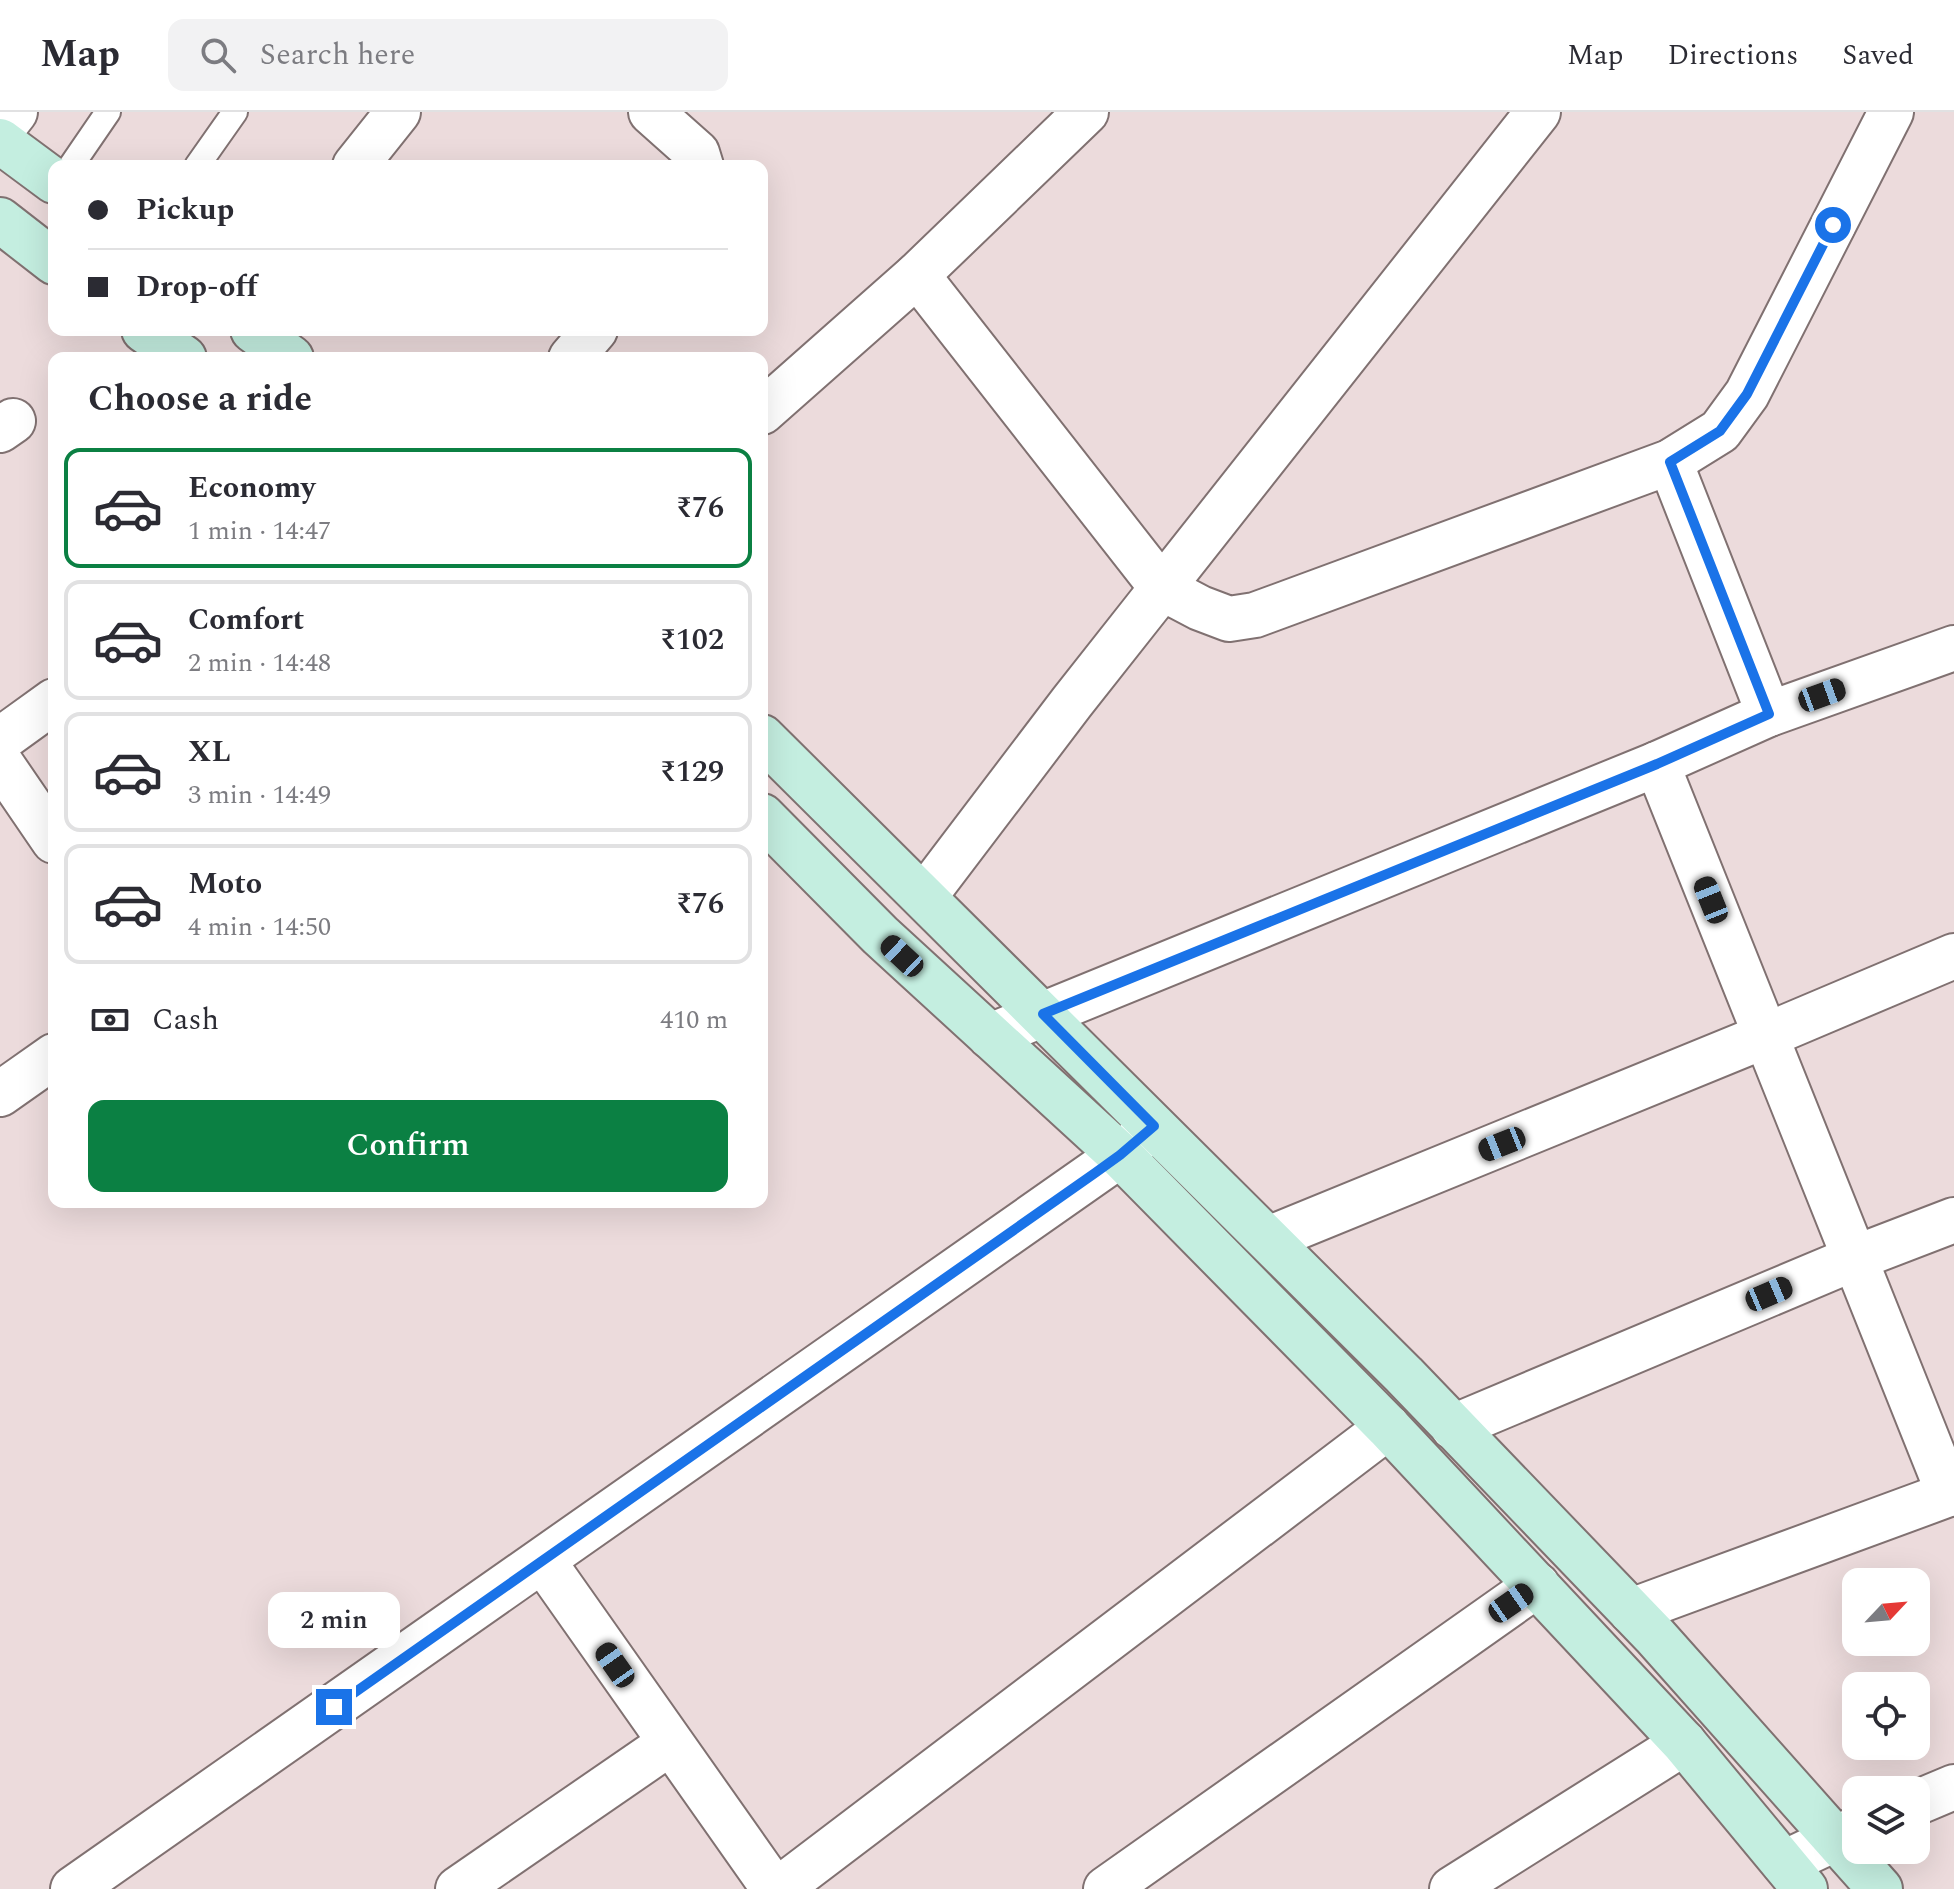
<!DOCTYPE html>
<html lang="en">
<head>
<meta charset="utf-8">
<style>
  :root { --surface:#fff; --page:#f2f2f3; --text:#2b2b33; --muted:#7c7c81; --line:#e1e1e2; --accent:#0b8043 }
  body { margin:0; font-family:Spectral,serif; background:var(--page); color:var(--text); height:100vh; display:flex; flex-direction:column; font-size:30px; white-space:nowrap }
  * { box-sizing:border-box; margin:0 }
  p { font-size:26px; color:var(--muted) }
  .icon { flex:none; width:44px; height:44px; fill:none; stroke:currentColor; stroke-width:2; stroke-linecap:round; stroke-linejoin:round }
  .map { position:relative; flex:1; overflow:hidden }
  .details { position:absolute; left:48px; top:240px; width:720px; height:856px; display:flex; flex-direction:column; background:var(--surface); border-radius:16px; box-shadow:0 8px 32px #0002 }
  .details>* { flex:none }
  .banner { position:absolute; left:48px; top:48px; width:720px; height:176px; border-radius:16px; box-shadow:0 8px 32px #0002; display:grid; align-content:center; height:176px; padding:0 40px; background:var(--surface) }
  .needle { width:52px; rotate:64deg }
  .tools { position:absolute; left:1842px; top:1456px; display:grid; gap:16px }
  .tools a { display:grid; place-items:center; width:88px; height:88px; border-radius:16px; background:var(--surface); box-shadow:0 8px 32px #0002; font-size:40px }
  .end { position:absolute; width:36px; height:36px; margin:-18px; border:10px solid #1a73e8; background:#fff; box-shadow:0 0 0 4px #fff }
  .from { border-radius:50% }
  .bubble { position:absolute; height:56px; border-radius:16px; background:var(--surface); box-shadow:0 8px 32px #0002; font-size:26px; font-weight:600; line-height:56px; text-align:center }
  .car { position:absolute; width:24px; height:48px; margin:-24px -12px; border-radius:10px; box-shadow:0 0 6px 2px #0007; background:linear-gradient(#222 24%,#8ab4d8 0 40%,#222 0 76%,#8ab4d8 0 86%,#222 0) }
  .banner b { display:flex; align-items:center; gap:28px; height:76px; font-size:30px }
  .banner b+b { border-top:2px solid var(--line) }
  .banner i { width:20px; height:20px; background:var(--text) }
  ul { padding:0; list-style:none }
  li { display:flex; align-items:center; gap:24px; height:120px; margin:0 16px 12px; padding:0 24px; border:4px solid var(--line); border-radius:16px }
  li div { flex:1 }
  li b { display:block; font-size:30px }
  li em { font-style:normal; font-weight:600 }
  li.current { border-color:var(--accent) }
  li>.icon { width:72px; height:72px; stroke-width:1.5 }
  h2 { padding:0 40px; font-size:36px; line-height:96px }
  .pay { display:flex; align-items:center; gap:20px; height:88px; padding:0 40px; font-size:30px }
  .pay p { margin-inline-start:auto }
  .cta { display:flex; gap:16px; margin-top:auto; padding:16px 40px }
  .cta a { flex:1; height:92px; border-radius:16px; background:var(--accent); color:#fff; font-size:32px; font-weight:600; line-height:92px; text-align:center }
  header { display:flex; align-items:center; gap:48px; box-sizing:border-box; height:112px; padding:0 40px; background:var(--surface); border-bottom:2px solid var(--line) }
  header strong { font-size:38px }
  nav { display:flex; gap:44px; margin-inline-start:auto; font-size:28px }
  .search { width:560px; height:72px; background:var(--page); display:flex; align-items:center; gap:20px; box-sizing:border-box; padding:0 28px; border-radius:16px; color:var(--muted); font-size:30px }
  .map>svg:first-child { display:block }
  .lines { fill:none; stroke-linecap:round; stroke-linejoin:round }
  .lane-casing { stroke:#807171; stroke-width:28 }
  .street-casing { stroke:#807171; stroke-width:48 }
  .secondary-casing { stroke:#807171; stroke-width:48 }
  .lane { stroke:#fff; stroke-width:24 }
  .street { stroke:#fff; stroke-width:44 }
  .secondary { stroke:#c4eee0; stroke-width:44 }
  .route { stroke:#1a73e8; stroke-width:10 }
</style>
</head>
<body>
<header>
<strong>Map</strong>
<div class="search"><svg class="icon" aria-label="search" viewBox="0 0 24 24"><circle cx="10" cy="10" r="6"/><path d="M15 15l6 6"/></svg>Search here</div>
<nav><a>Map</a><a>Directions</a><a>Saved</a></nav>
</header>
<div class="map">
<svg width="1954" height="1777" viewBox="0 0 1954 1777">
  <rect width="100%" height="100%" fill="#ecdbdc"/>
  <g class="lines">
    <!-- lane casing -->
    <g class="lane-casing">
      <g id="lane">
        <path d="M71,54l37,-54"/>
        <path d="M197,54l38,-54"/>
      </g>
    </g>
    <!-- street casing -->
    <g class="street-casing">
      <g id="street">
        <path d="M651,0l46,41 4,13"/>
        <path d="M0,19l15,-19"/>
        <path d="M355,54l43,-54"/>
        <path d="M917,163l245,313 376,-476"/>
        <path d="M571,246l24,-28"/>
        <path d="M762,300l155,-137 169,-163"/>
        <path d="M0,318l13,-9"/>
        <path d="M1670,350l99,252"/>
        <path d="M0,628l54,-39"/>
        <path d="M0,650l54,79"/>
        <path d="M1657,652l292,730 5,-2"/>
        <path d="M924,785l148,-195 90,-114 38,20 29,11 26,-4 415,-153 50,-31 27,-37 144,-282"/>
        <path d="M990,924l667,-272 112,-50 185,-66"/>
        <path d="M0,982l54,-38"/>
        <path d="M1268,1127l497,-203 189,-80"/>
        <path d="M1453,1315l402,-169 99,-38"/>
        <path d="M543,1449l231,328"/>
        <path d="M1631,1499l318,-117"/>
        <path d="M1916,1691l38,-16"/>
        <path d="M1784,1751l72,-34"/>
        <path d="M73,1777l1047,-734 27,-23"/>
        <path d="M458,1777l212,-146"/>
        <path d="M779,1777l609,-462"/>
        <path d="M1106,1777l431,-304"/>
        <path d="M1452,1777l232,-146"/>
      </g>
    </g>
    <!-- secondary casing -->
    <g class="secondary-casing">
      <g id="secondary">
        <path d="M0,29l54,40"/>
        <path d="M0,108l54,42"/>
        <path d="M144,218l40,28"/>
        <path d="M253,218l38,28"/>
        <path d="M762,625l642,638 250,260 226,254"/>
        <path d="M762,704l118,119 240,220 268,272 296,316 121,146"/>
      </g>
    </g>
    <!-- lane -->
    <use href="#lane" class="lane"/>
    <!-- street -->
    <use href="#street" class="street"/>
    <!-- secondary -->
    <use href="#secondary" class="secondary"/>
  </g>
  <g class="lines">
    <!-- route -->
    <path class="route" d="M334,1595l761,-534 25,-18 34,-29 -111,-112 614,-250 112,-50 -99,-252 50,-31 27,-37 86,-169"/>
  </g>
</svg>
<div class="tools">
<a><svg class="needle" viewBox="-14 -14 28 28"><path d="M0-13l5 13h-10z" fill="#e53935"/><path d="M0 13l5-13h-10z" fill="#7c7c81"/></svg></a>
<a><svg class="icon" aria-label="locate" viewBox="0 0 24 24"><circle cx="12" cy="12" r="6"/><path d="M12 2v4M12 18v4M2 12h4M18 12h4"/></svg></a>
<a><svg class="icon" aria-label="layers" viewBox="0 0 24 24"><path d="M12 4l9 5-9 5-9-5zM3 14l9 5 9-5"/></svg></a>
</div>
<i class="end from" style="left:1833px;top:113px"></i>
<i class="end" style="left:334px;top:1595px"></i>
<div class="bubble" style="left:268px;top:1480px;width:132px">2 min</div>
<i class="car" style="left:1822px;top:583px;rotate:70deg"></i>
<i class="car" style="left:1711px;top:788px;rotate:338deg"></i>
<i class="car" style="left:902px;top:844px;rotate:313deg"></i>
<i class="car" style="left:1502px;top:1032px;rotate:248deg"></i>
<i class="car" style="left:1769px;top:1182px;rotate:67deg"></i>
<i class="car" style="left:1511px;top:1491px;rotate:55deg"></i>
<i class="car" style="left:615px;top:1553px;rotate:325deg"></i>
<div class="banner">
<b><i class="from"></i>Pickup</b>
<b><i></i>Drop-off</b>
</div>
<section class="details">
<h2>Choose a ride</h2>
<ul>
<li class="current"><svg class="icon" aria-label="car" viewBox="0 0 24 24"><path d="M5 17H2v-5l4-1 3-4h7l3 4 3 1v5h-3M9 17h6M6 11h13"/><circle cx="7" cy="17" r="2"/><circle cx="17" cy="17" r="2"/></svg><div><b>Economy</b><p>1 min · 14:47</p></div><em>₹76</em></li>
<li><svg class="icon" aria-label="car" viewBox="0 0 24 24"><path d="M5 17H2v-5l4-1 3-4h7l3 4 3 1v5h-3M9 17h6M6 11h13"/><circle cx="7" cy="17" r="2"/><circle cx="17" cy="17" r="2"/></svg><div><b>Comfort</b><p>2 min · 14:48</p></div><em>₹102</em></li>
<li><svg class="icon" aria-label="car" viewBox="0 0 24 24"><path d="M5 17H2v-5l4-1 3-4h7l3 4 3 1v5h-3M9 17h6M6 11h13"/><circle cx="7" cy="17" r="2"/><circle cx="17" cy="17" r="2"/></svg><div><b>XL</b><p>3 min · 14:49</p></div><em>₹129</em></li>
<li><svg class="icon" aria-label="car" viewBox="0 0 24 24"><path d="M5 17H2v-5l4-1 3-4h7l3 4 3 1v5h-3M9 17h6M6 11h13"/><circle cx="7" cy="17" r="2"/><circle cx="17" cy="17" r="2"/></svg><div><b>Moto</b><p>4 min · 14:50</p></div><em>₹76</em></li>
</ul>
<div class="pay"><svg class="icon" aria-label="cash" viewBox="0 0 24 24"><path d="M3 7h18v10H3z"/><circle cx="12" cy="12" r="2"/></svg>Cash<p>410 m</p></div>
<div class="cta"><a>Confirm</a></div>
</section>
</div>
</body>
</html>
